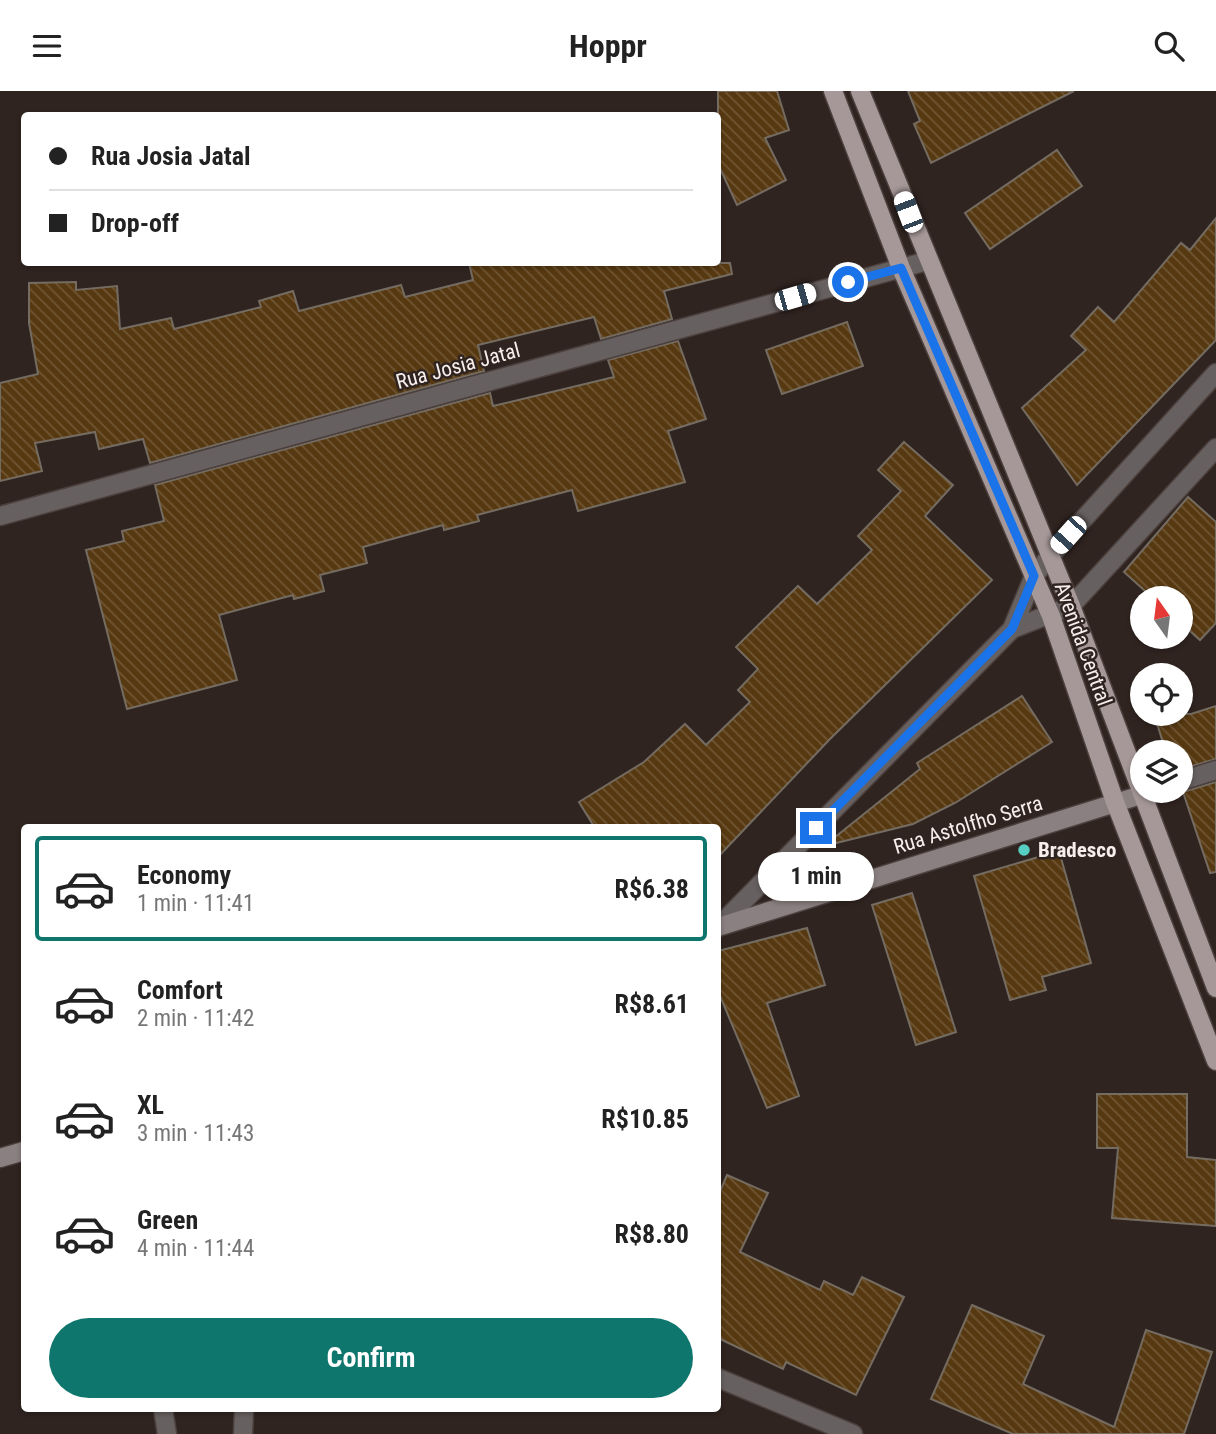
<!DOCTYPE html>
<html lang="en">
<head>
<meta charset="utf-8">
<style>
  :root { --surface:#fff; --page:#f6f6f6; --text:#222; --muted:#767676; --line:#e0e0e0; --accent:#0f766e }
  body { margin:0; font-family:"Roboto Condensed",sans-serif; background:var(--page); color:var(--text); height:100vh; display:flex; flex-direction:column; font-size:26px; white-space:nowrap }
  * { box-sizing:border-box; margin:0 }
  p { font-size:23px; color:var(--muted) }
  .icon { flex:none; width:38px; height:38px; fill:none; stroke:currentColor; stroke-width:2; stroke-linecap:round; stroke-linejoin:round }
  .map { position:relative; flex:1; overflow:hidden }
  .side { position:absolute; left:21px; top:733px; width:700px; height:588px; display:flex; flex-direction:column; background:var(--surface); border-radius:7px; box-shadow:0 2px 5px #0004 }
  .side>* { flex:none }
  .hud { position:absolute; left:21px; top:21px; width:700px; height:154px; border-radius:7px; box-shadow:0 2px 5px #0004; display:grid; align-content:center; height:154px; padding:0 28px; background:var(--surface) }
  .needle { width:46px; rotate:346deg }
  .buttons { position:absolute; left:1130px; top:495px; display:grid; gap:14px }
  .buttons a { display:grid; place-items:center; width:63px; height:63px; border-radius:50%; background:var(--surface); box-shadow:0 2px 5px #0004; font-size:35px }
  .end { position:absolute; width:32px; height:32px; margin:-16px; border:9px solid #1a73e8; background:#fff; box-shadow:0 0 0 4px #fff }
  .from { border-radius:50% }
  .bubble { position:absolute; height:49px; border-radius:24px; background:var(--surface); box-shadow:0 2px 5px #0004; font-size:23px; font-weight:700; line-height:49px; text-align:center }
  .car { position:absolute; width:21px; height:42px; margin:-21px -10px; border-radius:9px; box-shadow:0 0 5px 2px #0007; background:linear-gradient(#fff 24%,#345 0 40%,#fff 0 76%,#345 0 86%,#fff 0) }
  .hud b { display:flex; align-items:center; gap:24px; height:66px; font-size:26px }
  .hud b+b { border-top:2px solid var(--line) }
  .hud i { width:18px; height:18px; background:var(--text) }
  ul { padding:12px 0 0; list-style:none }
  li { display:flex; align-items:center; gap:21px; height:105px; margin:0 14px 10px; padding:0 14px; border:4px solid transparent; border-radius:7px }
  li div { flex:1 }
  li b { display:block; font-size:26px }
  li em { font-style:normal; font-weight:700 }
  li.current { border-color:var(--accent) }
  li>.icon { width:63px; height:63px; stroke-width:1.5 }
  .primary-button { display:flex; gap:14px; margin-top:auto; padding:14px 28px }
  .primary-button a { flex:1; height:80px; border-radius:42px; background:var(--accent); color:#fff; font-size:28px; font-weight:700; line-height:80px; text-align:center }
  header { display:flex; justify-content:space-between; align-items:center; height:91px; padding:0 28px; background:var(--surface); font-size:32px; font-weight:700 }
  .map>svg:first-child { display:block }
  .building { fill:url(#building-back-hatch); stroke:#756c61; stroke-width:2 }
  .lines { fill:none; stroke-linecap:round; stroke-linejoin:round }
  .street-casing { stroke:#4c403d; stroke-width:21 }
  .secondary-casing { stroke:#4c403d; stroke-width:21 }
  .primary-casing { stroke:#4c403d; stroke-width:21 }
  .street { stroke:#676060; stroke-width:18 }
  .secondary { stroke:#8b8081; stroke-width:18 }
  .primary { stroke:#a69899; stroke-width:18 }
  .route { stroke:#1a73e8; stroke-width:9 }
  .poi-dot { fill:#57cec2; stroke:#302420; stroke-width:2.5 }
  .labels { text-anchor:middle; stroke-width:5; stroke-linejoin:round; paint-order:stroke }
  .street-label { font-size:21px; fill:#f8efec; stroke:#302420 }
  .poi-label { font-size:21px; font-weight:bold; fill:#f8efec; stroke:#302420; text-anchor:start }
</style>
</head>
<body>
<header><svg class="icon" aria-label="menu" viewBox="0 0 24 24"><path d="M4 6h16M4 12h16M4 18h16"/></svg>Hoppr<svg class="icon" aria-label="search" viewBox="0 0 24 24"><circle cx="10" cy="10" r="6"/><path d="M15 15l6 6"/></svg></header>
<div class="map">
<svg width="1216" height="1343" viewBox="0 0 1216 1343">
  <defs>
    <pattern id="building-back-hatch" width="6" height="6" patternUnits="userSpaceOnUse" patternTransform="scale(1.75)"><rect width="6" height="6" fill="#573911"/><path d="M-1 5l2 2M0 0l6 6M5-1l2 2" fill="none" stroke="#705634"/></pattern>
  </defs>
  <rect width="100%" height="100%" fill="#302420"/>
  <!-- building -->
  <g class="building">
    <path d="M718,0h59l12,39 -24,8 21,42 -49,25 -19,-41z"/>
    <path d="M908,0h166l-143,72 -17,-39 6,-3z"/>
    <path d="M1057,59l25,36 -92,63 -25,-36z"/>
    <path d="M1216,127v122l-139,145 -55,-77 64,-58 -15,-14 27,-29 16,15 67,-79 9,7z"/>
    <path d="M469,172h261l2,11 -68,17 8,28 -71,20 -7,-22 -116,28 6,26 -334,92 -7,-24 -44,10 -4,-17 -60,11 7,28 -42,10v-98l38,-9 -9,-51v-40l47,-1v8l41,-4 3,43 51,-11 3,11 87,-22 -2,-6 34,-10 6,20 102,-26 4,12 68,-17z"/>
    <path d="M847,231l16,44 -81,28 -16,-44z"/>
    <path d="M678,250l28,78 -38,12 17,51 -107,29 -6,-21 -95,25 2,6 -35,9 -1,-5 -80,22 4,16 -47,12 4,16 -30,8 -1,-4 -74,20 18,65 -110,29 -41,-159 38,-9 -2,-10 42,-10 -9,-36 335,-92 3,13 121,-29 -6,-17z"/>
    <path d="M904,351l49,43 -28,31 67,64 -162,159 -112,118v-29h-123l-16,-26 65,-40 41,-38 21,21 44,-43 -12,-12 20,-21 -22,-22 62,-61 19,18 55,-54 -14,-14 43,-45 -23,-21z"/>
    <path d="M1188,406l28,25v101l-16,17 -19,-17v-24h-27l-30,-27z"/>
    <path d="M1022,605l30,46 -97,61 -42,21 -89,22 96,-77 -3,-6z"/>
    <path d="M1216,615v53l-35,10v-16l-15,-1 -12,-38h37z"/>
    <path d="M1216,691v90l-6,1 -27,-81z"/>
    <path d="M1059,760l32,112 -49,14 4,13 -36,10 -36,-124z"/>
    <path d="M912,802l44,139 -40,13 -44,-140z"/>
    <path d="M807,837l18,57 -58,18 32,93 -32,12 -49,-117v-40z"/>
    <path d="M1097,1003h90v63l29,3v66l-104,-8 6,-70h-21z"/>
    <path d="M727,1084l41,18 -28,59 80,38 4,-9 29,14 9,-18 42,20 -48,98 -70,-33 -3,7 -65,-31v-142z"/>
    <path d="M972,1214l72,31 -21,48 91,43 32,-97 66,22 -28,82h-171l-82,-35z"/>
  </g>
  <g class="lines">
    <!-- street casing -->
    <g class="street-casing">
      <g id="street">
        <path d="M0,425l927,-255"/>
        <path d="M1012,538l59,-23 145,-158"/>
        <path d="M1181,690l35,-11"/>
        <path d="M718,836l294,-298 22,-53 16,-20 166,-183"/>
        <path d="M718,1287l135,56"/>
        <path d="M163,1318l4,25"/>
        <path d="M243,1343l1,-25"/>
      </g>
    </g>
    <!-- secondary casing -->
    <g class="secondary-casing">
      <g id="secondary">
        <path d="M718,836l423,-132"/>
        <path d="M0,1067l24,-7"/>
      </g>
    </g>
    <!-- primary casing -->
    <g class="primary-casing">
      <g id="primary">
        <path d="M833,0l68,177 150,348 64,186 101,259"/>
        <path d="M860,0l211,515 145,382"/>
      </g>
    </g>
    <!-- street -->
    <use href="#street" class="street"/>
    <!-- secondary -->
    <use href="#secondary" class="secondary"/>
    <!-- primary -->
    <use href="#primary" class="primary"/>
  </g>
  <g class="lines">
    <!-- route -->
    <path class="route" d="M816,737l196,-199 22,-53 -133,-308 -53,14"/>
  </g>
  <!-- markers -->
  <circle class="poi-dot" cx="1024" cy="759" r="7"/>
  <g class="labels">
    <!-- street labels -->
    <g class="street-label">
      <text transform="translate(458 275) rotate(-15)" y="7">Rua Josia Jatal</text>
      <text transform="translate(1083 553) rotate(70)" y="7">Avenida Central</text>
      <text transform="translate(968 734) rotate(-17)" y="7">Rua Astolfho Serra</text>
    </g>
    <!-- poi labels -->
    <g class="poi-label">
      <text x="1038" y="766">Bradesco</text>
    </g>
  </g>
</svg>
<div class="buttons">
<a><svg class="needle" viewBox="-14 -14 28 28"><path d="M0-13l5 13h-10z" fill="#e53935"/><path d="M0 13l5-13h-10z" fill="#767676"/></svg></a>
<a><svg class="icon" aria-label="locate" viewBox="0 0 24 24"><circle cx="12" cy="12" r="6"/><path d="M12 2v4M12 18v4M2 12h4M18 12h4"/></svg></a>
<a><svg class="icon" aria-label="layers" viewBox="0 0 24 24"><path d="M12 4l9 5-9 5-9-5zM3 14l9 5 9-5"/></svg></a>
</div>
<i class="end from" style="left:848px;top:191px"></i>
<i class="end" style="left:816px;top:737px"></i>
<div class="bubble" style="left:758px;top:761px;width:116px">1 min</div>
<i class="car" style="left:908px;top:121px;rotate:339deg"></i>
<i class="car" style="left:795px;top:206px;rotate:74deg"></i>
<i class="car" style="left:1068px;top:444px;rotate:222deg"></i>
<div class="hud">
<b><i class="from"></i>Rua Josia Jatal</b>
<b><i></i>Drop-off</b>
</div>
<section class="side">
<ul>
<li class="current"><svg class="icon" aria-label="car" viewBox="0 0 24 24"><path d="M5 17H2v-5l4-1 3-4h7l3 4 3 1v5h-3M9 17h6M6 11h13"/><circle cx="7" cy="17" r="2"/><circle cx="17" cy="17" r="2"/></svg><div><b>Economy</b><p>1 min · 11:41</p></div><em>R$6.38</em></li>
<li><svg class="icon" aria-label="car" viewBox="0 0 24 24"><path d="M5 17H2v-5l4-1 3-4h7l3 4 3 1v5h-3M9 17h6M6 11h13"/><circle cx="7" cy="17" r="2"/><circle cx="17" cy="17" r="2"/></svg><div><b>Comfort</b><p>2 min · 11:42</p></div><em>R$8.61</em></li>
<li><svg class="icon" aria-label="car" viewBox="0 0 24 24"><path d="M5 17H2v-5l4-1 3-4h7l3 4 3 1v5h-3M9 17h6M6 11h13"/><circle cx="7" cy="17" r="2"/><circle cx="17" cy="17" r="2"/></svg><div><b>XL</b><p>3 min · 11:43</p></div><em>R$10.85</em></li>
<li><svg class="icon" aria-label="car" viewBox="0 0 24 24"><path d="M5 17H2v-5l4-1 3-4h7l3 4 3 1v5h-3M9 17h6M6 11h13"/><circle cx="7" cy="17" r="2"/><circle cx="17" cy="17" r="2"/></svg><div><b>Green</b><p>4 min · 11:44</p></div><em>R$8.80</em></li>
</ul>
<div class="primary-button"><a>Confirm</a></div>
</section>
</div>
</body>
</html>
